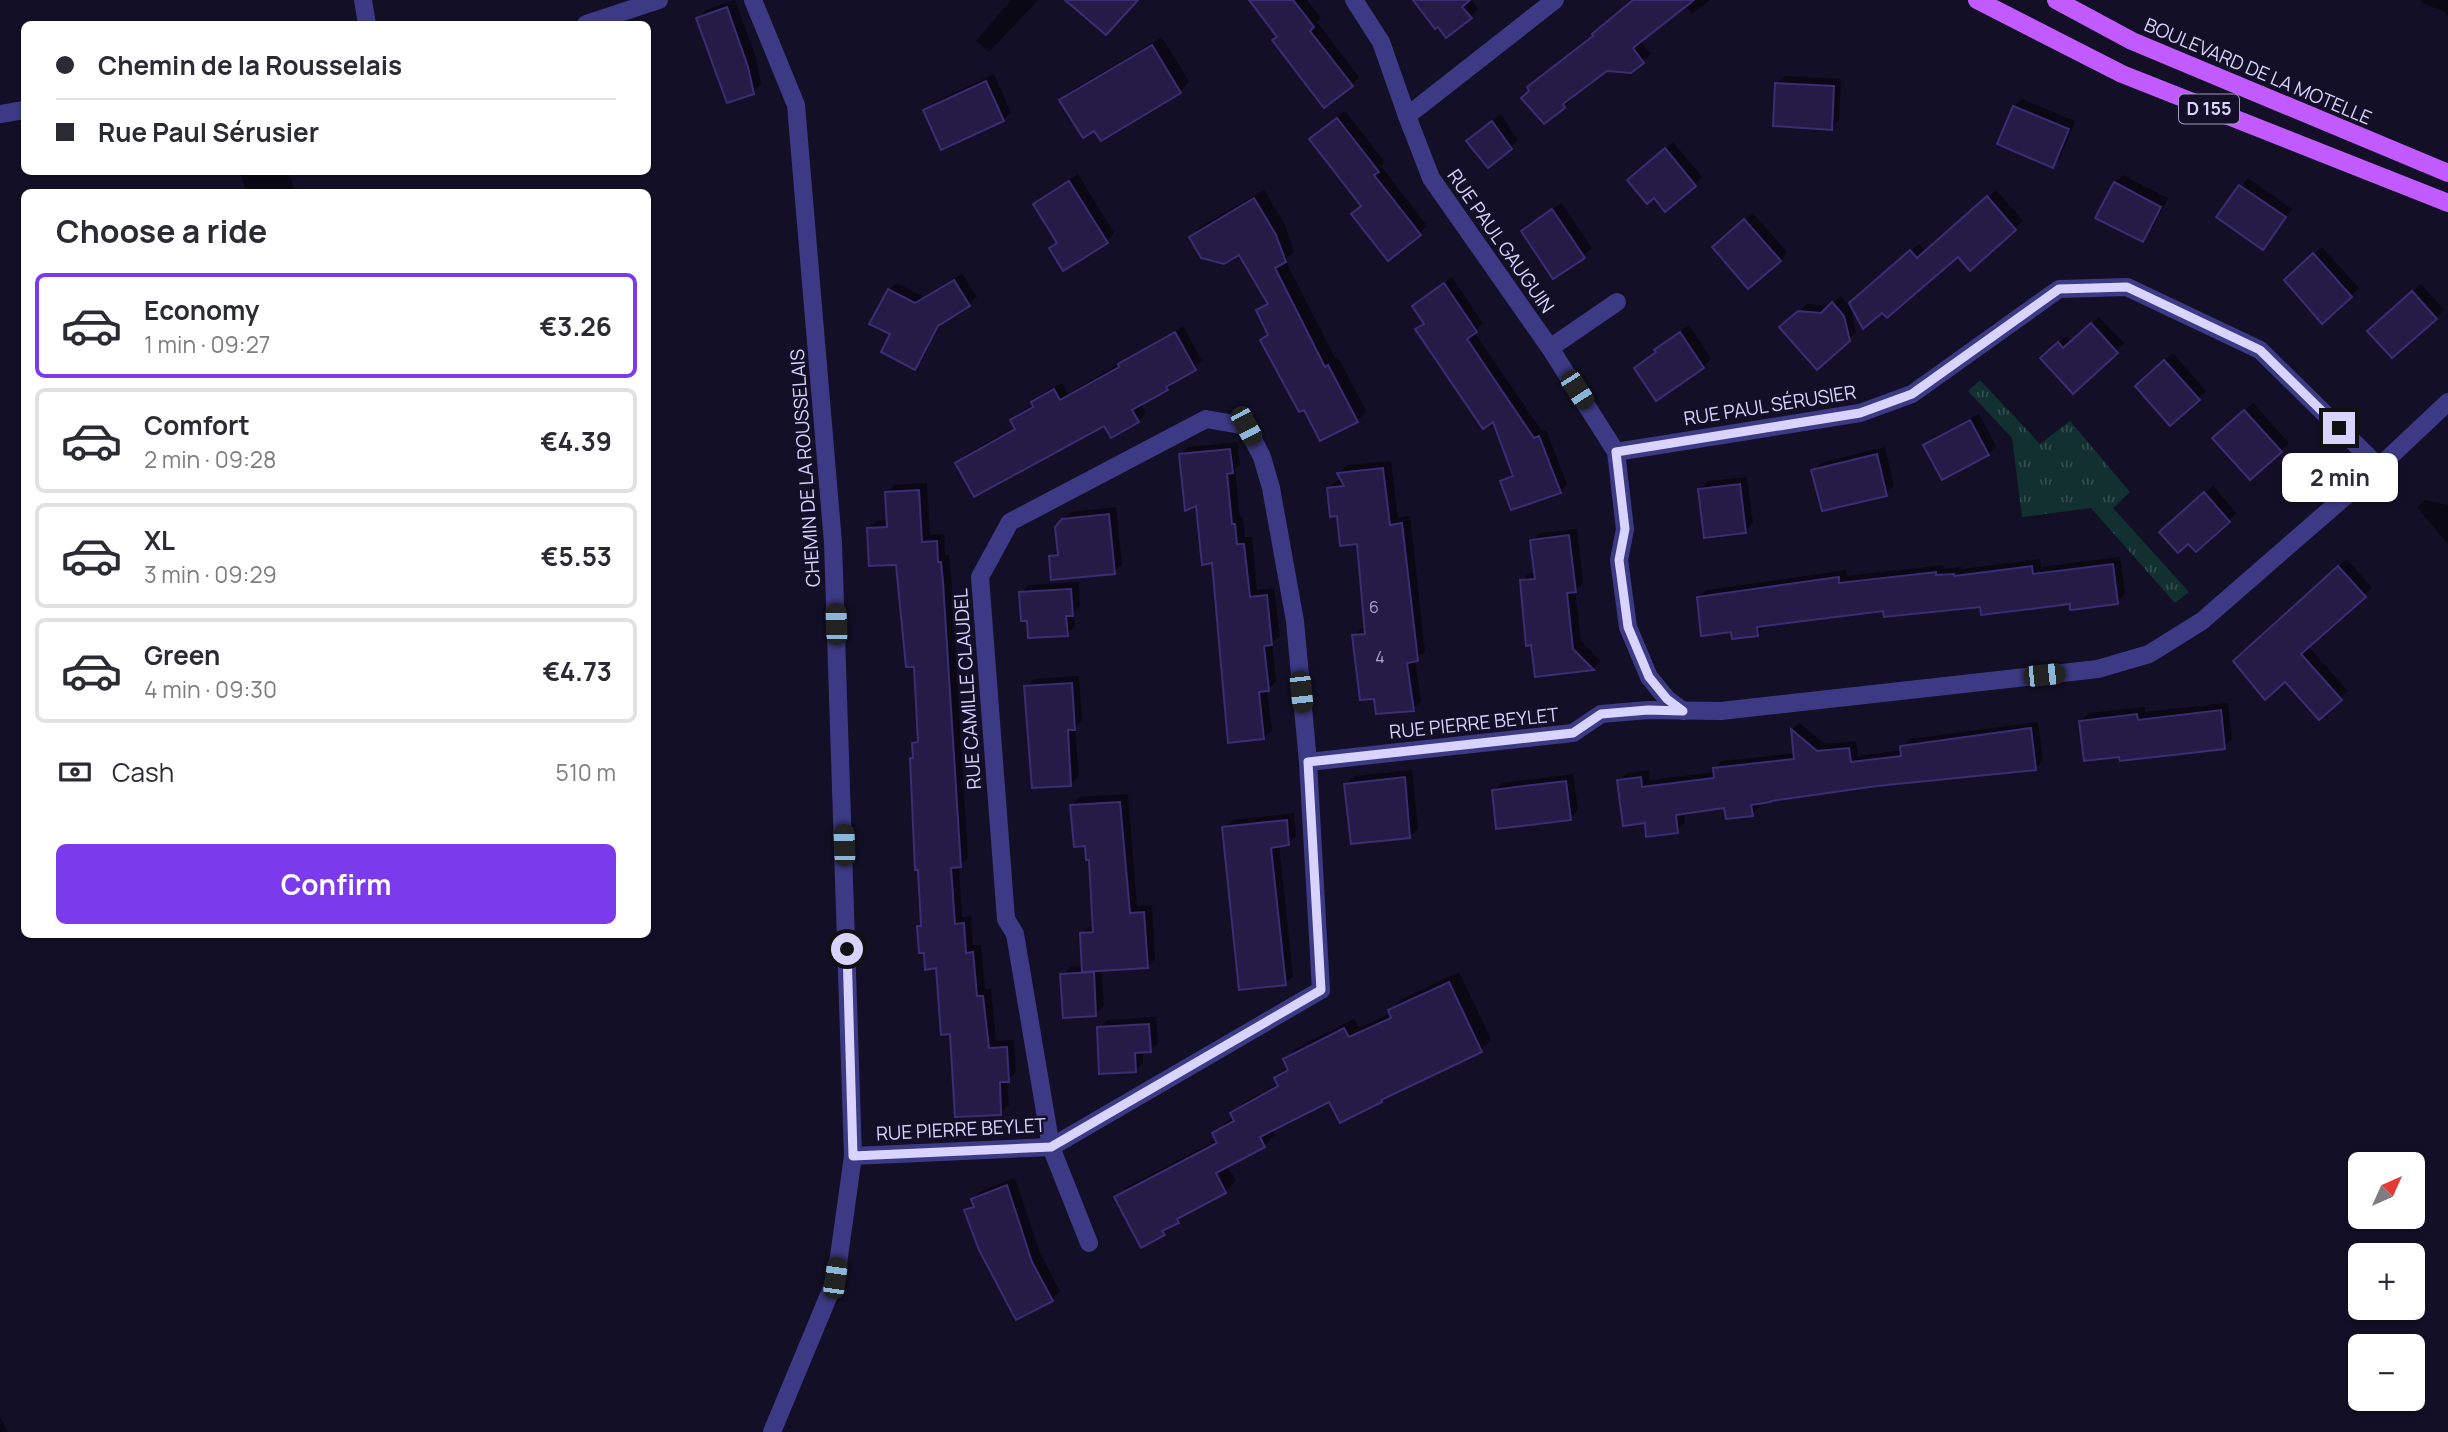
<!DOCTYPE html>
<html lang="en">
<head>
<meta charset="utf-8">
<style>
  :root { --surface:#fff; --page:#f7f7f7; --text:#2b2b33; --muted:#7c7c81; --line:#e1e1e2; --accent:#7c3aed }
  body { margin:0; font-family:Manrope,sans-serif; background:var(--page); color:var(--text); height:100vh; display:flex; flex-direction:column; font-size:26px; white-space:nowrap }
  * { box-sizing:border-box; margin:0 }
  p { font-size:23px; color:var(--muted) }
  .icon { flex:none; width:38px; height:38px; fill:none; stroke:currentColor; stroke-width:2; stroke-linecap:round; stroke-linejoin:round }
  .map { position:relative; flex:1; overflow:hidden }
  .sheet { position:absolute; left:21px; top:189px; width:630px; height:749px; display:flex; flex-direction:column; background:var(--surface); border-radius:10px; box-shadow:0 2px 5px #0004 }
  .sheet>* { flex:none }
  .guide { position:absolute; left:21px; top:21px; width:630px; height:154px; border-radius:10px; box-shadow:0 2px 5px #0004; display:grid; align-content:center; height:154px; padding:0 35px; background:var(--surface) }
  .needle { width:46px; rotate:45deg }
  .fabs { position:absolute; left:2348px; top:1152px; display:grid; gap:14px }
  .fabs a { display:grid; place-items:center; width:77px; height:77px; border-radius:10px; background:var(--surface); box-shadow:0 2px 5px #0004; font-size:35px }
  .end { position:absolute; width:32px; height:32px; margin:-16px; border:9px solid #d9d4ff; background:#111; box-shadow:0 0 0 4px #111 }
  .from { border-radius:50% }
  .bubble { position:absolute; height:49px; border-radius:10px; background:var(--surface); box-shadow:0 2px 5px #0004; font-size:23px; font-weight:700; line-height:49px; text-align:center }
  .car { position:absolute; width:21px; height:42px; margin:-21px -10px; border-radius:9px; box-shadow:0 0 5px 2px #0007; background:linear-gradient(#222 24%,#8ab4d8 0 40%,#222 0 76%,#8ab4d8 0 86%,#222 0) }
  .guide b { display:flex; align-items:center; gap:24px; height:66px; font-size:26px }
  .guide b+b { border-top:2px solid var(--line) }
  .guide i { width:18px; height:18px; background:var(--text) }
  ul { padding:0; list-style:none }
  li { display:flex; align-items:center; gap:21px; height:105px; margin:0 14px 10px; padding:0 21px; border:4px solid var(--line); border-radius:10px }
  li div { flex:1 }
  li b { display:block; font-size:26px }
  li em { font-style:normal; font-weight:700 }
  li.selected { border-color:var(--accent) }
  li>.icon { width:63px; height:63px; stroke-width:1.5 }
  h2 { padding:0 35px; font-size:32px; line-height:84px }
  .pay { display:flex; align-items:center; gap:18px; height:77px; padding:0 35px; font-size:26px }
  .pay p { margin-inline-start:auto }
  .cta { display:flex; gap:14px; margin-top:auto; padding:14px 35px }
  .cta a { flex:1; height:80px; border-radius:10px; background:var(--accent); color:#fff; font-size:28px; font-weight:700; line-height:80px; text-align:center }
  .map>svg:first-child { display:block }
  .grass { fill:url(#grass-tufts) }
  .shadow { fill:#0007; fill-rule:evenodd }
  .building { fill:#241b47; stroke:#3b2d73; stroke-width:2 }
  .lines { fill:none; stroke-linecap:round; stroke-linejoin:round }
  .street { stroke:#3d3a85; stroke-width:18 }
  .primary { stroke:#c25bff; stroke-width:18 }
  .route { stroke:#d9d4ff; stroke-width:9 }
  .labels { text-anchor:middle; stroke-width:5; stroke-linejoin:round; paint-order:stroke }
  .number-label { font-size:16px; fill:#aca6d1 }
  .shield { fill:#130f26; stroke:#9e99be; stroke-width:2 }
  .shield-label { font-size:18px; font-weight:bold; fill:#d9d4ff }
  .street-label { font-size:19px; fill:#d9d4ff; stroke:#130f26 }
</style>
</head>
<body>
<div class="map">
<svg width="2448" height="1432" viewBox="0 0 2448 1432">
  <defs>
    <pattern id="grass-tufts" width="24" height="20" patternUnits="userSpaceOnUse" patternTransform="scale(1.75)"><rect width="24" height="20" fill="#12302f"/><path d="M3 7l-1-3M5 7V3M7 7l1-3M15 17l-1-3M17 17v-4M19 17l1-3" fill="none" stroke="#344d4e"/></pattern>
  </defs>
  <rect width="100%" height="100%" fill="#130f26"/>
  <!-- grass -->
  <path class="grass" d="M1980,380l60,64 30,-23 60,71 -17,16 76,84 -14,11 -84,-95 -69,9 -10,-79 -44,-47z"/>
  <!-- shadow -->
  <g class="shadow">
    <path d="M735,0l21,58 5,26 -8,8 -54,-74 7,-8z"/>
    <path d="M1011,0h27l-49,52 -13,-11z"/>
    <path d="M1250,0h57l14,18 -4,4 42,55 -7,8 -73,-49z"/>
    <path d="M1415,0h56l7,9 -7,8z"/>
    <path d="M1636,0h74l-18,14 -7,-9 -45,35 11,14 -21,17 -24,-2 -36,27 2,3 -8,8 -33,-17 6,-10z"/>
    <path d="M2421,0h27v18l-3,-6 -23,-9z"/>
    <path d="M1162,37l27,45 -9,9 -85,37 -33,-28 9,-9z"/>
    <path d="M994,74l17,38 -8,8 -61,28 -17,-37 8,-8z"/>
    <path d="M1784,76l57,3 -2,41 -8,8 -55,-44z"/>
    <path d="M2022,99l53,22 -15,37 -8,8 -38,-59z"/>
    <path d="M1345,111l40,51 -4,4 46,60 -8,8 -56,-29 -52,-66z"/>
    <path d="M1501,114l17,26 -8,8 -34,-15z"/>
    <path d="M1673,142l29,35 -7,8 -58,-13z"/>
    <path d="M240,172h49l6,20h-49z"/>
    <path d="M1078,174l36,59 -8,8 -48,1 -23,-38 8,-8z"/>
    <path d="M2123,175l45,23 -18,34 -8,8 -27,-57z"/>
    <path d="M2248,178l44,31 -29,38 -44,-31z"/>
    <path d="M1264,190l21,35 9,26 -9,9 50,98 3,-1 28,54 -9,10 -53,-13 -42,-68 7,-7 -11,-22 10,-11 -29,-48 -48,-15 9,-10z"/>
    <path d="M1996,190l27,31 -53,47 -12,-13 -98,40 59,-51 7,7z"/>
    <path d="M1561,203l31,45 -38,29 -31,-46z"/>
    <path d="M1753,213l34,39 -7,8 -58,-21z"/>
    <path d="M2322,247l37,41 -8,8 -57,-24z"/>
    <path d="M962,273l15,24 -8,7 -26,16 -21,40 -7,8 -23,-34 -3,-44 8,-7 27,14z"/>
    <path d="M1452,277l31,46 -9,9 68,99 4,-1 21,54 -7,8 -58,-11 12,-9 -20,-52 -76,-91 7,-7 -11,-16z"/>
    <path d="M2421,284l23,26 -52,46 -15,-33z"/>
    <path d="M1841,296l10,13 5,23 -7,7 -60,-19 18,-16 22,2z"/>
    <path d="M2099,317l25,26 -51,48 -31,-33 24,-22 6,6z"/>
    <path d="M1689,325l22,34 -8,8 -47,31 -20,-30 29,-26z"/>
    <path d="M1183,326l19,35 -35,28 -27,14 6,10 -8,8 -33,3 -148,39 8,-8 50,-28 -3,-7 8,-8 14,-8 -1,-2 8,-7 21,-12 6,11z"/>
    <path d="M2173,353l33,38 -8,8 -53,-21z"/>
    <path d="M2253,403l36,40 -8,8 -59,-21z"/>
    <path d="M1979,414l17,32 -8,8 -63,-9 8,-7z"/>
    <path d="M1237,442l3,22 -5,5 5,48h3l2,20h7l5,53 17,-2 6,48 -8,7 4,38 -9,9 5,40 -8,8 -67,-235 -17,-48 8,-8z"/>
    <path d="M1885,447l9,39 -8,8 -73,-24 8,-7z"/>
    <path d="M1391,461l7,57 12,-2 15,136 -10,8 6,41 -8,8 -38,-12 -21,-61 8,-8 5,-1 -8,-85 -20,-28 -11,-25 8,-8 7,-1 -4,-7 8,-8z"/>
    <path d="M1747,477l6,46 -8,8 -45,-42 8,-8z"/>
    <path d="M927,483l3,52 14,-1 1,21h4l2,18 17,285 -9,8 3,51 9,-1 2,29h8l4,44h6l5,52 18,-1 2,32 -9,9 2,24 -8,8 -50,-80 -13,-67 -12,-15 -7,-24 4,-4 -11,-164 3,-3 -1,-13 6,-5 -4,-73 -19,-102 -29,-34 8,-8 12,-1 -1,-27 7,-8z"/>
    <path d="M2213,486l23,27 -7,8 -41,20 -19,-17z"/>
    <path d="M2424,500l24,5v39l-31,-37z"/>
    <path d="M1116,507l6,57 -8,8 -64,-15 9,-9 4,-28 8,-8z"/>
    <path d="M1577,529l6,54 -8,8 6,50 20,20 -7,7 -58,7 -15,-94 8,-8h7l-4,-32 8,-8z"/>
    <path d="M2120,557l5,37 -8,8 -233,7 -119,15 -7,10 -25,-4 -34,-33 7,-7 140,-20 1,6 96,-11 1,4 17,-2 1,2 78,-10 1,8z"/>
    <path d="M2347,559l25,29 -64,58 40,45 -8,7 -55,-18 -42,-27z"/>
    <path d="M1079,582l1,24 -6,6 1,14 -8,8 -38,-15 -9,-26 8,-8z"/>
    <path d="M1079,676l3,44 -7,7 4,49 -8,8 -45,-98 8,-7z"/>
    <path d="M2228,703l4,36 -8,8 -103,8 -40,-34 8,-8 56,-6v5z"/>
    <path d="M2038,722l5,39 -8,8 -158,16 -118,17 1,4 -8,8 -26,-8 -42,6 1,11 -8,8 -30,-10 -28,-40 8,-8 22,-3 1,10 65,-8v-3l7,-8 73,-8 -3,-23 7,-7 26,21 31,-3 2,15 44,-6v-3l8,-8zM1800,735l25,20 -2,3 -23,-19z"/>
    <path d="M1412,770l6,58 -8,8 -64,-52 8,-8z"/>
    <path d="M1573,774l5,36 -8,8 -76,-27 8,-8z"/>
    <path d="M1128,794l9,112 15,-1 3,54 -8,8 -46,2 3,37 -8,8 -34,-39 8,-8 13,-1 -1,-32 8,-8h5l-4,-68 -19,-53 8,-8z"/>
    <path d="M1294,813l2,23 -8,8 -9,1 14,131 -8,8 -61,-156 8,-8z"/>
    <path d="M1459,972l32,67 -10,11 -100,50h-51l-58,29 3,6 -11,11 -37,19 9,16 -11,11 -38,20 -23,22 -48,-37 11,-10 90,-47 -3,-6 11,-11 9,-5 -2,-5 11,-10 36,-20 -3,-5 12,-11 -3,-7 10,-11 59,-30 6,9 31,-15 -1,-2 10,-11z"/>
    <path d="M1156,1017l2,26 -8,8h-7v12l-8,8 -36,-43 8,-8z"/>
    <path d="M1015,1178l25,75 20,38 -8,8 -35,19 -51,-107 8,-8 -1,-4 8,-8z"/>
    <path d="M0,1417l8,15h-8z"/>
  </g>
  <!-- building -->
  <g class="building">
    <path d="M1065,0h73l-32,35z"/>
    <path d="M1249,0h44l21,27 -4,4 43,55 -29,22 -52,-68 5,-3z"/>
    <path d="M1413,0h57l-8,7 10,11 -26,20 -8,-11 -3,2z"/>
    <path d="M1633,0h61l-61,48 11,15 -13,10 -24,-2 -44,33 2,4 -21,16 -23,-26 8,-7 -2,-4 66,-51 -1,-2z"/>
    <path d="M727,7l21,60 6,27 -27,9 -31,-85z"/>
    <path d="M1152,45l29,48 -80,48 -7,-10 -11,7 -24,-38z"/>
    <path d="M986,81l18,40 -63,29 -18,-40z"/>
    <path d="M1775,83l59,3 -2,44 -59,-4z"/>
    <path d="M2013,106l56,23 -16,39 -56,-24z"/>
    <path d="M1337,118l42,54 -5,3 47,60 -33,26 -37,-47 10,-8 -52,-67z"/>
    <path d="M1492,121l20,28 -24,19 -22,-27z"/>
    <path d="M1665,148l31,38 -31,26 -11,-14 -7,6 -20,-24z"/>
    <path d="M1069,181l39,62 -45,28 -14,-23 8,-5 -24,-39z"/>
    <path d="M2114,182l47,25 -18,35 -48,-24z"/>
    <path d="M2239,185l47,32 -23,33 -47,-33z"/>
    <path d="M1987,196l29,34 -46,41 -12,-14 -71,61 -5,-5 -19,16 -14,-26 61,-53 7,8z"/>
    <path d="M1254,198l22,37 10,27 -11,6 50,99 3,-2 30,57 -38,19 -16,-31 -5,2 -39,-72 8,-5 -12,-25 12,-6 -29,-49 -15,9 -23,-6 -12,-21z"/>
    <path d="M1552,209l33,49 -32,21 -32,-48z"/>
    <path d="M1744,219l37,42 -33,28 -36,-42z"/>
    <path d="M2313,253l39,44 -30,27 -38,-44z"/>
    <path d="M954,280l16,26 -32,20 -23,44 -34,-18 9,-18 -21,-10 19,-35 27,14z"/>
    <path d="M1444,283l33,49 -10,7 67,99 5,-2 22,57 -50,17 -11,-29 13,-5 -20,-54 -10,7 -68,-100 9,-5 -12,-18z"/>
    <path d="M2412,291l25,28 -45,39 -25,-27z"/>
    <path d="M1832,302l12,14 6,25 -33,29 -38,-43 19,-16 23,2z"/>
    <path d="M2091,323l27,30 -45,41 -33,-36 18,-16 5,6z"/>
    <path d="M1175,332l21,38 -30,17 2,3 -36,20 7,12 -28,16 -7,-12 -130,71 -19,-34 60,-34 -5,-9 23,-13 -2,-5 23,-13 6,11 59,-33 -1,-3z"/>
    <path d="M1680,332l24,36 -48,33 -22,-33 22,-16 -2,-2z"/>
    <path d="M2164,360l36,40 -30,26 -35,-40z"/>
    <path d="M2244,410l38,42 -32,28 -38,-42z"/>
    <path d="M1970,420l19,35 -47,25 -19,-35z"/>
    <path d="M1230,449l3,24 -6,1 5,50h3l2,20h7l6,53 17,-2 5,50 -8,1 5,45 -10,1 5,47 -36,4 -16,-180 -10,2 -6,-59 -11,5 -6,-57z"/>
    <path d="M1877,454l10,42 -65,15 -11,-41z"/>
    <path d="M1383,468l7,57 12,-2 16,138 -11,2 7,48 -38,3 -2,-15 -14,1 -8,-65 13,-1 -8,-90 -17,2 -3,-30 -7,1 -3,-29 17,-2 -7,-13z"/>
    <path d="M1740,484l6,49 -42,5 -6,-49z"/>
    <path d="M919,490l3,52 15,-1 1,21h3l2,20 18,285 -10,1 4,56 9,-1 2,30 7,-1 4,44h6l6,52 18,-1 2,35h-9l1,33 -46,2 -5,-83 -9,1 -5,-67 -11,2 -1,-17h-5l-2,-27h4l-3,-56h-3l-5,-112h3l-1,-15 6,-1 -4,-75h-8l-10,-102 -27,1 -2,-38 20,-1 -2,-35z"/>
    <path d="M2204,492l26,30 -34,30 -8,-8 -10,9 -19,-21z"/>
    <path d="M1109,514l6,60 -64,6 -2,-24 9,-1 -3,-28 7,-8z"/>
    <path d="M1569,535l7,57 -9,1 6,56 21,21 -59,7 -4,-32 -5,1 -6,-66 15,-1 -5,-39z"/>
    <path d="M2113,564l5,40 -48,6v-6l-89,11 -1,-8 -96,10 -1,-6 -126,16 1,9 -26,3 -1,-7 -30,4 -4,-39 142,-20v6l97,-11v3l18,-1v2l78,-10 1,8z"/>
    <path d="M2338,566l28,31 -65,57 41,46 -23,20 -34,-38 -20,18 -32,-39z"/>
    <path d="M1071,589l2,27h-7l2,20 -40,2 -1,-17h-6l-2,-29z"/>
    <path d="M1072,683l3,47h-7l3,56 -39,2 -8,-102z"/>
    <path d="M2221,710l4,39 -105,12 -1,-4 -35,4 -5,-40 58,-7 1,6z"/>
    <path d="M2031,728l5,42 -159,16 -106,15v1l-20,3 2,11 -27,3 -2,-11 -48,7 2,18 -32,4 -1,-14 -22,3 -6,-46 24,-3 1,10 72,-9 -1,-10 81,-9 -3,-30 26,22 32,-3 2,14 50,-6 -1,-10z"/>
    <path d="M1405,777l5,61 -59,6 -7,-60z"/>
    <path d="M1566,781l5,39 -75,9 -4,-39z"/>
    <path d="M1120,802l10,111 14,-1 4,56 -66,4 -2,-39 13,-1 -4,-72h-3l-1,-14 -11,1 -4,-42z"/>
    <path d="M1287,820l2,25 -18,3 15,137 -47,5 -17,-163z"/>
    <path d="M1094,972l2,44 -33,2 -3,-44z"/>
    <path d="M1449,982l33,70 -101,48 1,2 -42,21 -11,-21 -69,35 5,10 -49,26 10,20 -49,26 2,4 -17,8 3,4 -24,13 -27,-51 103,-54 -5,-10 22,-12 -4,-8 48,-27 -4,-8 14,-8 -5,-11 61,-31 5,9 42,-19 -3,-8z"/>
    <path d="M1149,1024l2,28 -16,1 1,19 -37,2 -2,-47z"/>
    <path d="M1007,1185l25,77 21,39 -37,19 -37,-70 -15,-40 10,-3 -3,-8z"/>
  </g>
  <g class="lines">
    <!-- street -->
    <g class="street">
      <path d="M363,0l4,24"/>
      <path d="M753,0l43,105 37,438 20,613 -17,122 -64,154"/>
      <path d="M1354,0l27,42 26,74 24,62 119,170 66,104 9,77 -6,31 9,67 21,50 18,22 16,12"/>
      <path d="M586,24l73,-24"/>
      <path d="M0,114l24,-4"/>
      <path d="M1407,116l148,-116"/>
      <path d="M1550,348l67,-46"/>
      <path d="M1616,452l244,-39 52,-19 147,-105 68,-2 133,63 119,117"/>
      <path d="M853,1156l198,-9 270,-157 -13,-228 265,-29 28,-19 47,-4 73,1 377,-42 51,-15 53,-33 177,-154 69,-65"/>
      <path d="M1089,1243l-38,-96 -36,-213 -9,-15 -26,-342 30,-55 196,-103 40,7 16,31 9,31 24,133 13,141"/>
    </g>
    <!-- primary -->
    <g class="primary">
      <path d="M1977,0l145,74 326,129"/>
      <path d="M2056,0l76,41 316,132"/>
    </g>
  </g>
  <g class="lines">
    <!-- route -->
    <path class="route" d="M847,949l6,207 198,-9 270,-157 -13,-228 265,-29 28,-19 47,-4 35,1 -16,-12 -18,-22 -21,-50 -9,-67 6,-31 -9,-77 244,-39 52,-19 147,-105 68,-2 133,63 79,78"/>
  </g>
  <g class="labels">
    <!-- number labels -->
    <g class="number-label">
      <text x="1374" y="613">6</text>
      <text x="1380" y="663">4</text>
    </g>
    <!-- shield labels -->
    <rect class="shield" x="2179" y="94.5" width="60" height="29" rx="5"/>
    <g class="shield-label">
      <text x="2209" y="115">D 155</text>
    </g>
    <!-- street labels -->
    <g class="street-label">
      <text transform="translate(2258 71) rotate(23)" y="7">BOULEVARD DE LA MOTELLE</text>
      <text transform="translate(1501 241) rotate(55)" y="7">RUE PAUL GAUGUIN</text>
      <text transform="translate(1770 405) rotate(-9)" y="7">RUE PAUL SÉRUSIER</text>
      <text transform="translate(805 468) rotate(-94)" y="7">CHEMIN DE LA ROUSSELAIS</text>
      <text transform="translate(967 689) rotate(-94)" y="7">RUE CAMILLE CLAUDEL</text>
      <text transform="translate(1474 723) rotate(-6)" y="7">RUE PIERRE BEYLET</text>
      <text transform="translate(961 1129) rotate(-3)" y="7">RUE PIERRE BEYLET</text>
    </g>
  </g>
</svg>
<div class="fabs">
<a><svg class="needle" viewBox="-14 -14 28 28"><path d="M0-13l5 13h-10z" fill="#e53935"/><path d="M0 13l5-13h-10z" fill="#7c7c81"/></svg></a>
<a>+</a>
<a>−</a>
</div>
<i class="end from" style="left:847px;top:949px"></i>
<i class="end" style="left:2339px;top:428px"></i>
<div class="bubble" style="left:2282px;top:453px;width:116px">2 min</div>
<i class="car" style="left:1577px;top:390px;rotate:147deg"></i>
<i class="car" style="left:1246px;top:426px;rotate:152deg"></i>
<i class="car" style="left:836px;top:624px;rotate:358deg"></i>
<i class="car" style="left:2044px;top:675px;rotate:84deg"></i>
<i class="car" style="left:1301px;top:692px;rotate:174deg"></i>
<i class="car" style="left:844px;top:845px;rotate:358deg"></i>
<i class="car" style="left:835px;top:1278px;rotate:8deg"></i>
<div class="guide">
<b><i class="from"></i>Chemin de la Rousselais</b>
<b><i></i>Rue Paul Sérusier</b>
</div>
<section class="sheet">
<h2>Choose a ride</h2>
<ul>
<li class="selected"><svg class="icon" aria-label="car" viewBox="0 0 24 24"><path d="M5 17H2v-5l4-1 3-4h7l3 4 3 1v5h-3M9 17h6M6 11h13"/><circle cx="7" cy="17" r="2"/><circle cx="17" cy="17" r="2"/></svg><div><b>Economy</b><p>1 min · 09:27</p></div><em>€3.26</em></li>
<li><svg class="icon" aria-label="car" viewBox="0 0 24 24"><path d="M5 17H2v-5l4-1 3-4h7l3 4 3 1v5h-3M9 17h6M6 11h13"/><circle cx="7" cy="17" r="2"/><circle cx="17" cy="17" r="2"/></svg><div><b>Comfort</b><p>2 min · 09:28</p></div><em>€4.39</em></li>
<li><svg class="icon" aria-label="car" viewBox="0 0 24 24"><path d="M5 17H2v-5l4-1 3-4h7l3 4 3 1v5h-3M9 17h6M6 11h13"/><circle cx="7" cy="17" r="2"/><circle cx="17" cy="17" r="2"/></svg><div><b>XL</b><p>3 min · 09:29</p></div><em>€5.53</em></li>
<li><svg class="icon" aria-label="car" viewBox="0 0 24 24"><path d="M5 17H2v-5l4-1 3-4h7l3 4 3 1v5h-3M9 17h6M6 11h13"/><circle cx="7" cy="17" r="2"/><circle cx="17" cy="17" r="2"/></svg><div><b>Green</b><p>4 min · 09:30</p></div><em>€4.73</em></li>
</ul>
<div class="pay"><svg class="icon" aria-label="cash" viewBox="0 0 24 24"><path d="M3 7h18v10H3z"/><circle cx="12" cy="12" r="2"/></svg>Cash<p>510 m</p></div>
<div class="cta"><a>Confirm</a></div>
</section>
</div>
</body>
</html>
